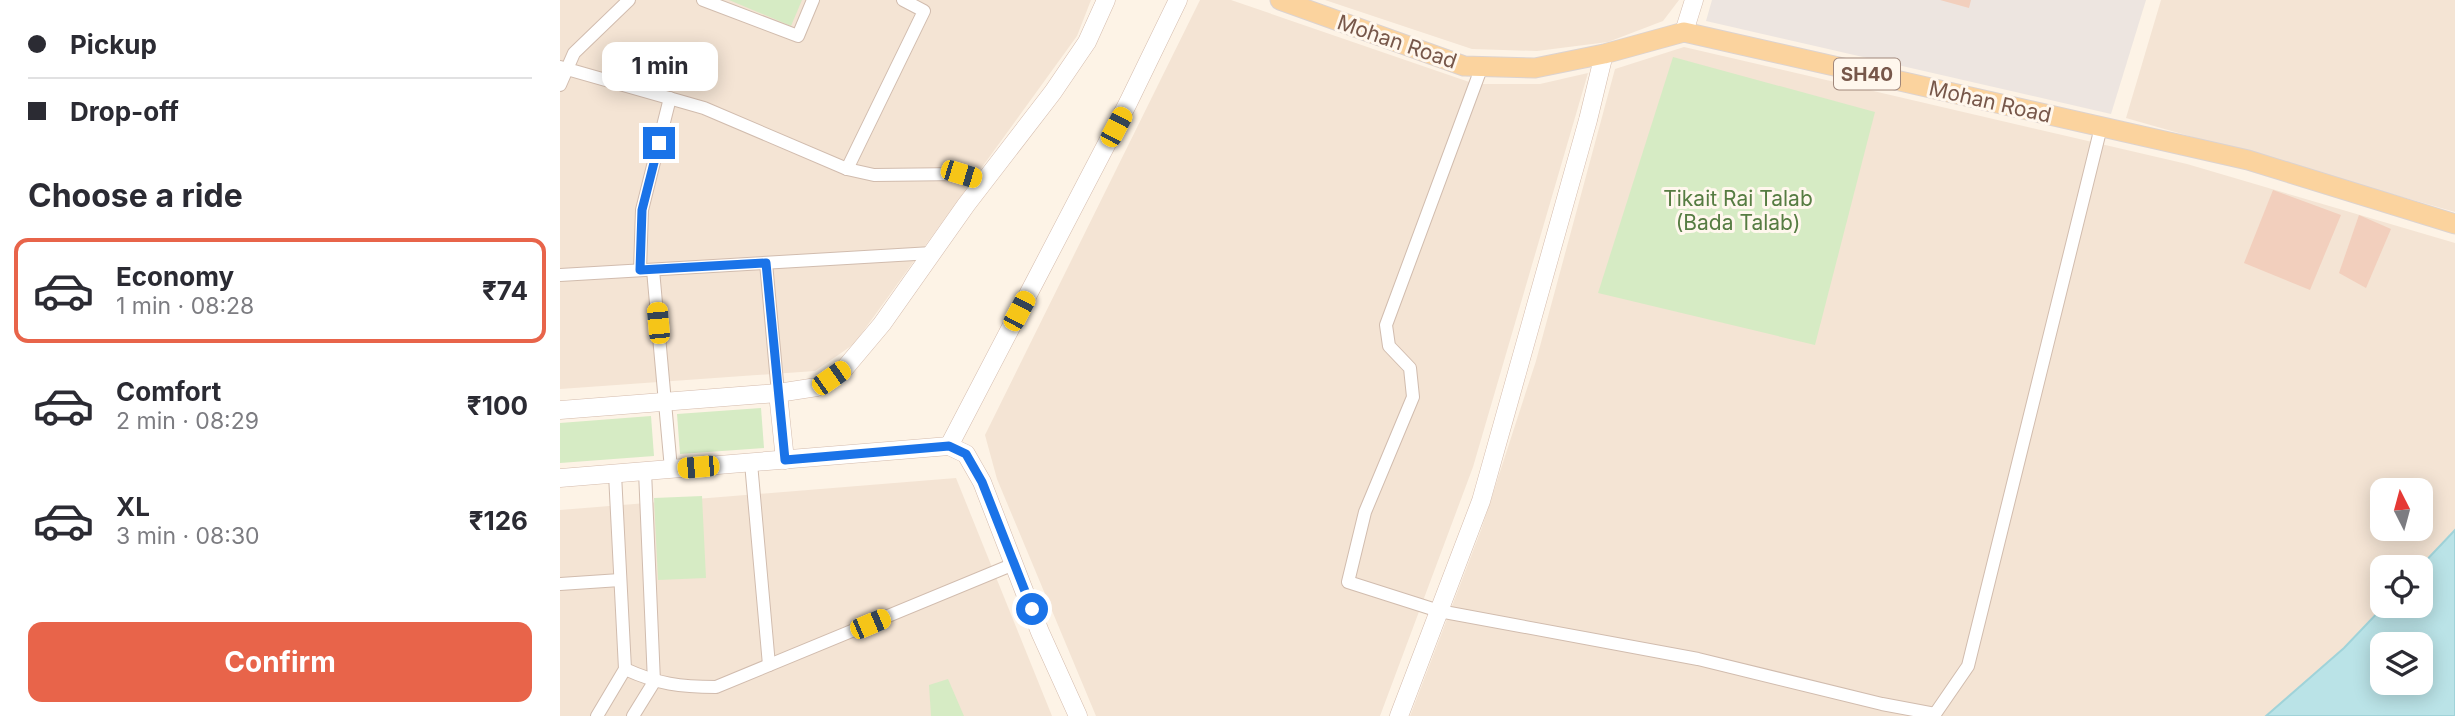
<!DOCTYPE html>
<html lang="en">
<head>
<meta charset="utf-8">
<style>
  :root { --surface:#fff; --page:#f2f2f3; --text:#2b2b33; --muted:#7c7c81; --line:#e1e1e2; --accent:#e8644a }
  body { margin:0; font-family:Inter,sans-serif; background:var(--page); color:var(--text); height:100vh; display:flex; flex-direction:column; font-size:26px; white-space:nowrap }
  * { box-sizing:border-box; margin:0 }
  p { font-size:23px; color:var(--muted) }
  .icon { flex:none; width:38px; height:38px; fill:none; stroke:currentColor; stroke-width:2; stroke-linecap:round; stroke-linejoin:round }
  .map { position:relative; flex:1; overflow:hidden }
  .panel { display:flex; flex-direction:column; background:var(--surface); width:560px }
  .panel>* { flex:none }
  .guide { display:grid; align-content:center; height:154px; padding:0 28px; background:var(--surface) }
  .needle { width:46px; rotate:354deg }
  .tools { position:absolute; left:1810px; top:478px; display:grid; gap:14px }
  .tools a { display:grid; place-items:center; width:63px; height:63px; border-radius:14px; background:var(--surface); box-shadow:0 4px 18px #0003; font-size:35px }
  .end { position:absolute; width:32px; height:32px; margin:-16px; border:9px solid #1a73e8; background:#fff; box-shadow:0 0 0 4px #fff }
  .from { border-radius:50% }
  .bubble { position:absolute; height:49px; border-radius:14px; background:var(--surface); box-shadow:0 4px 18px #0003; font-size:23px; font-weight:700; line-height:49px; text-align:center }
  .car { position:absolute; width:21px; height:42px; margin:-21px -10px; border-radius:9px; box-shadow:0 0 5px 2px #0007; background:linear-gradient(#f5c518 24%,#345 0 40%,#f5c518 0 76%,#345 0 86%,#f5c518 0) }
  .guide b { display:flex; align-items:center; gap:24px; height:66px; font-size:26px }
  .guide b+b { border-top:2px solid var(--line) }
  .guide i { width:18px; height:18px; background:var(--text) }
  ul { padding:0; list-style:none }
  li { display:flex; align-items:center; gap:21px; height:105px; margin:0 14px 10px; padding:0 14px; border:4px solid transparent; border-radius:14px }
  li div { flex:1 }
  li b { display:block; font-size:26px }
  li em { font-style:normal; font-weight:700 }
  li.on { border-color:var(--accent) }
  li>.icon { width:63px; height:63px; stroke-width:1.5 }
  h2 { padding:0 28px; font-size:32px; line-height:84px }
  .cta { display:flex; gap:14px; margin-top:auto; padding:14px 28px }
  .cta a { flex:1; height:80px; border-radius:14px; background:var(--accent); color:#fff; font-size:28px; font-weight:700; line-height:80px; text-align:center }
  main { display:flex; flex:1; min-height:0 }
  .map>svg:first-child { display:block }
  .residential { fill:#f4e4d4; fill-rule:evenodd }
  .industrial { fill:#ede5e0 }
  .green { fill:#d6ebc4 }
  .water { fill:#bae3e7; stroke:#a0d3d9; stroke-width:2; fill-rule:evenodd }
  .building { fill:#f2cfbd }
  .lines { fill:none; stroke-linecap:round; stroke-linejoin:round }
  .street-casing { stroke:#d1bcae; stroke-width:14 }
  .secondary-casing { stroke:#d4bbac; stroke-width:19 }
  .primary-casing { stroke:#dcd3d0; stroke-width:21 }
  .street { stroke:#fff; stroke-width:12 }
  .secondary { stroke:#fff; stroke-width:18 }
  .primary { stroke:#fbd39e; stroke-width:19 }
  .route { stroke:#1a73e8; stroke-width:9 }
  .labels { text-anchor:middle; stroke-width:6; stroke-linejoin:round; paint-order:stroke }
  .shield { fill:#fff7ed; stroke:#a0877b; stroke-width:2 }
  .shield-label { font-size:19px; font-weight:bold; fill:#77574a }
  .street-label { font-size:21px; fill:#77574a; stroke:#fff7ed }
  .park-label { font-size:21px; fill:#567c42; stroke:#fff7ed }
</style>
</head>
<body>
<main>
<section class="panel">
<div class="guide">
<b><i class="from"></i>Pickup</b>
<b><i></i>Drop-off</b>
</div>
<h2>Choose a ride</h2>
<ul>
<li class="on"><svg class="icon" aria-label="car" viewBox="0 0 24 24"><path d="M5 17H2v-5l4-1 3-4h7l3 4 3 1v5h-3M9 17h6M6 11h13"/><circle cx="7" cy="17" r="2"/><circle cx="17" cy="17" r="2"/></svg><div><b>Economy</b><p>1 min · 08:28</p></div><em>₹74</em></li>
<li><svg class="icon" aria-label="car" viewBox="0 0 24 24"><path d="M5 17H2v-5l4-1 3-4h7l3 4 3 1v5h-3M9 17h6M6 11h13"/><circle cx="7" cy="17" r="2"/><circle cx="17" cy="17" r="2"/></svg><div><b>Comfort</b><p>2 min · 08:29</p></div><em>₹100</em></li>
<li><svg class="icon" aria-label="car" viewBox="0 0 24 24"><path d="M5 17H2v-5l4-1 3-4h7l3 4 3 1v5h-3M9 17h6M6 11h13"/><circle cx="7" cy="17" r="2"/><circle cx="17" cy="17" r="2"/></svg><div><b>XL</b><p>3 min · 08:30</p></div><em>₹126</em></li>
</ul>
<div class="cta"><a>Confirm</a></div>
</section>
<div class="map">
<svg width="1895" height="716" viewBox="0 0 1895 716">
  <rect width="100%" height="100%" fill="#fdf3e6"/>
  <!-- residential -->
  <g class="residential">
    <path d="M0,0h531l-14,36 -223,308 -39,27 -255,18z"/>
    <path d="M640,0h31l244,84h65l48,-11 -115,394 -93,249h-284l-99,-237 -12,-44z"/>
    <path d="M765,0h354l-16,21 -55,21 -71,9 -65,-2z"/>
    <path d="M1601,0h294v212l-329,-94z"/>
    <path d="M1124,47l503,117 268,79v473h-1045l71,-186 55,-169 79,-292zM1822,490h38v38h-38zM1822,567h38v39h-38zM1822,644h38v38h-38z"/>
    <path d="M396,478l96,238h-492v-206z"/>
  </g>
  <!-- industrial -->
  <path class="industrial" d="M1152,0h434l-35,114 -405,-93z"/>
  <!-- green -->
  <g class="green">
    <path d="M169,0h73l-11,26z"/>
    <path d="M1113,57l202,55 -60,233 -217,-52z"/>
    <path d="M201,408l3,40 -84,6 -3,-40z"/>
    <path d="M91,416l3,40 -94,7v-40z"/>
    <path d="M142,496l4,82 -48,2 -4,-82z"/>
    <path d="M388,679l16,37h-33l-2,-31z"/>
  </g>
  <!-- water -->
  <path class="water" d="M1895,530v186h-189l78,-68 40,-42h36v-39zM1822,644h38v38h-38z"/>
  <!-- building -->
  <g class="building">
    <path d="M1380,0h31l-2,8z"/>
    <path d="M1713,190l68,25 -31,75 -66,-27z"/>
    <path d="M1799,215l32,14 -25,59 -27,-15z"/>
  </g>
  <g class="lines">
    <!-- street casing -->
    <g class="street-casing">
      <g id="street">
        <path d="M143,0l95,36 15,-36"/>
        <path d="M922,66l-96,259 3,21 21,22 3,29 -48,115 -17,70 91,29 259,48 184,45 53,10 33,-48 133,-539"/>
        <path d="M0,67l144,41 143,61 27,6 87,-1 23,8"/>
        <path d="M0,85l14,-32 55,-53"/>
        <path d="M287,169l77,-158 -21,-11"/>
        <path d="M206,263l12,130"/>
        <path d="M80,270l2,-60 28,-112"/>
        <path d="M93,270l18,199"/>
        <path d="M0,275l372,-22"/>
        <path d="M191,463l18,202"/>
        <path d="M0,584l60,-4"/>
        <path d="M65,669c33,15 55,18 91,18l298,-123"/>
        <path d="M37,716l28,-47 -10,-195"/>
        <path d="M73,716l21,-34 -9,-211"/>
      </g>
    </g>
    <!-- secondary casing -->
    <g class="secondary-casing">
      <g id="secondary">
        <path d="M1124,32l10,-32"/>
        <path d="M218,393l7,67"/>
        <path d="M0,410l218,-17 39,-6 28,-19 37,-44 84,-119 87,-113 34,-50 19,-42"/>
        <path d="M389,446l179,-343 50,-103"/>
        <path d="M0,478l389,-32 17,8 16,28 58,150 38,84"/>
        <path d="M839,716l82,-215 107,-381 16,-66"/>
      </g>
    </g>
    <!-- primary casing -->
    <g class="primary-casing">
      <path id="primary" d="M720,0l184,66 71,2 69,-14 80,-22 564,128 207,64"/>
    </g>
    <!-- street -->
    <use href="#street" class="street"/>
    <!-- secondary -->
    <use href="#secondary" class="secondary"/>
    <!-- primary -->
    <use href="#primary" class="primary"/>
  </g>
  <g class="lines">
    <!-- route -->
    <path class="route" d="M99,143l-17,67 -2,60 126,-7 19,197 164,-14 17,8 16,28 50,127"/>
  </g>
  <g class="labels">
    <!-- shield labels -->
    <rect class="shield" x="1274" y="58.5" width="66" height="31" rx="5"/>
    <g class="shield-label">
      <text x="1307" y="81">SH40</text>
    </g>
    <!-- street labels -->
    <g class="street-label">
      <text transform="translate(837 42) rotate(19)" y="7">Mohan Road</text>
      <text transform="translate(1430 102) rotate(13)" y="7">Mohan Road</text>
    </g>
    <!-- park labels -->
    <g class="park-label">
      <text x="1178" y="206">Tikait Rai Talab<tspan x="1178" dy="24">(Bada Talab)</tspan></text>
    </g>
  </g>
</svg>
<div class="tools">
<a><svg class="needle" viewBox="-14 -14 28 28"><path d="M0-13l5 13h-10z" fill="#e53935"/><path d="M0 13l5-13h-10z" fill="#7c7c81"/></svg></a>
<a><svg class="icon" aria-label="locate" viewBox="0 0 24 24"><circle cx="12" cy="12" r="6"/><path d="M12 2v4M12 18v4M2 12h4M18 12h4"/></svg></a>
<a><svg class="icon" aria-label="layers" viewBox="0 0 24 24"><path d="M12 4l9 5-9 5-9-5zM3 14l9 5 9-5"/></svg></a>
</div>
<i class="end from" style="left:472px;top:609px"></i>
<i class="end" style="left:99px;top:143px"></i>
<div class="bubble" style="left:42px;top:42px;width:116px">1 min</div>
<i class="car" style="left:556px;top:127px;rotate:28deg"></i>
<i class="car" style="left:401px;top:174px;rotate:107deg"></i>
<i class="car" style="left:459px;top:311px;rotate:28deg"></i>
<i class="car" style="left:98px;top:323px;rotate:355deg"></i>
<i class="car" style="left:271px;top:378px;rotate:55deg"></i>
<i class="car" style="left:138px;top:467px;rotate:265deg"></i>
<i class="car" style="left:310px;top:624px;rotate:67deg"></i>
</div>
</main>
</body>
</html>
